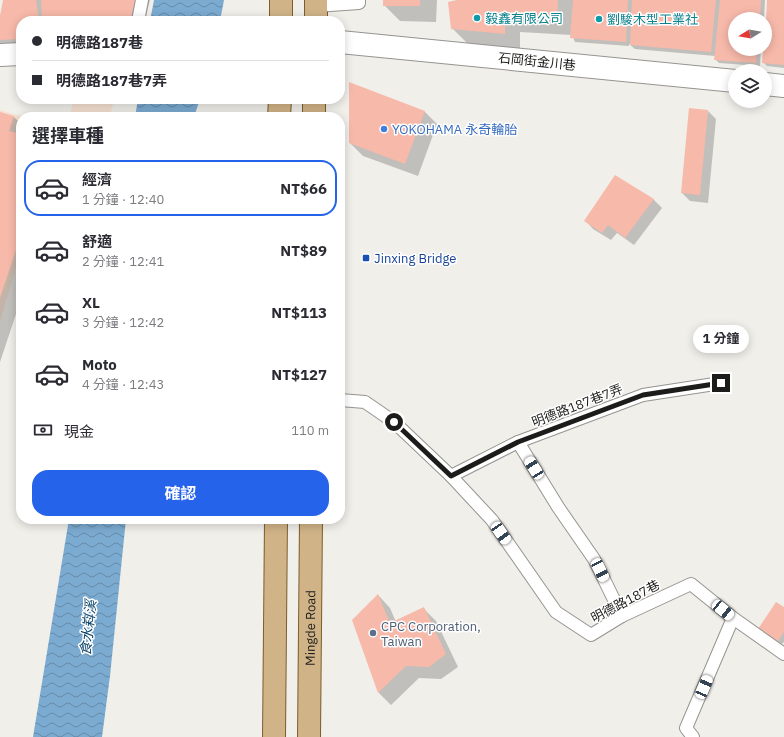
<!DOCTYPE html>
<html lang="zh-TW">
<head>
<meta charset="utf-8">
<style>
  :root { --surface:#fff; --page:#f7f7f7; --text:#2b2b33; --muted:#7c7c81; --line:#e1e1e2; --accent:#2563eb }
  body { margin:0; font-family:"IBM Plex Sans","Noto Sans TC",sans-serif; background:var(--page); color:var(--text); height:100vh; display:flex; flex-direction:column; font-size:15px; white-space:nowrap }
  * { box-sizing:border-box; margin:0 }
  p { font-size:13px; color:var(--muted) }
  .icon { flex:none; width:22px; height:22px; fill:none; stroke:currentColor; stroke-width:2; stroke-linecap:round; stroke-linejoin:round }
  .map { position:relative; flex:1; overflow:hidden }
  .side { position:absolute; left:16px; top:112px; width:329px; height:412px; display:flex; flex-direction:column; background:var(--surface); border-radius:16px; box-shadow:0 2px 10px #0003 }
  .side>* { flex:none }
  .top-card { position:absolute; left:16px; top:16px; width:329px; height:88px; border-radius:16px; box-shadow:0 2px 10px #0003; display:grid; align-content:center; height:88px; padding:0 16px; background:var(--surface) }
  .needle { width:26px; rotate:259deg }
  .tools { position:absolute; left:728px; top:12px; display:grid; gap:8px }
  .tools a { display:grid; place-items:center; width:44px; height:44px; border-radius:50%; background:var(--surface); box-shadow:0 2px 10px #0003; font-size:20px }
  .end { position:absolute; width:18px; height:18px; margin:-9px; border:5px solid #1c1c1a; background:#fff; box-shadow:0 0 0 2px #fff }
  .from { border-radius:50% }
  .bubble { position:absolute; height:28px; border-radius:14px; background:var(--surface); box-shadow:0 2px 10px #0003; font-size:13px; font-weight:700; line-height:28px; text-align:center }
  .car { position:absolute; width:12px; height:24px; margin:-12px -6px; border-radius:5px; box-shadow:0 0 3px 1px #0007; background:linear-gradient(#fff 24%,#345 0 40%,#fff 0 76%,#345 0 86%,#fff 0) }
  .top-card b { display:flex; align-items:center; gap:14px; height:38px; font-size:15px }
  .top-card b+b { border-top:1px solid var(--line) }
  .top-card i { width:10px; height:10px; background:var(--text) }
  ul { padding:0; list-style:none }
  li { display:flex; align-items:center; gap:12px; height:56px; margin:0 8px 6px; padding:0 8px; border:2px solid transparent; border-radius:16px }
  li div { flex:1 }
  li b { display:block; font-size:15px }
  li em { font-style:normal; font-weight:700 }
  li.on { border-color:var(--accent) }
  li>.icon { width:36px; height:36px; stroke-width:1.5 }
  h2 { padding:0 16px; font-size:18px; line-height:48px }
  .pay { display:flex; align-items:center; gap:10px; height:44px; padding:0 16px; font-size:15px }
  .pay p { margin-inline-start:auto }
  .cta { display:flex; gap:8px; margin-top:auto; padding:8px 16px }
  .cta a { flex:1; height:46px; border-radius:16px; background:var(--accent); color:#fff; font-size:16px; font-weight:700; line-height:46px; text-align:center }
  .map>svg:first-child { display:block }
  .education { fill:#f5e1d2 }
  .water { fill:url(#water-waves) }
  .shadow { fill:#0003 }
  .building { fill:#f7b9aa }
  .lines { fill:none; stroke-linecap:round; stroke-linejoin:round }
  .service-casing { stroke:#969490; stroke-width:14 }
  .tertiary-casing { stroke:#969490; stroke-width:24 }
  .primary-casing { stroke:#7c5d2d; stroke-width:24 }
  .service { stroke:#fff; stroke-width:12 }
  .tertiary { stroke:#fff; stroke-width:22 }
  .primary { stroke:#d0b387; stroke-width:22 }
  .route { stroke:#1c1c1a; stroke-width:5 }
  .culture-dot { fill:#0f9aa8; stroke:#fff; stroke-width:1.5 }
  .shop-dot { fill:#3f7fe0; stroke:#fff; stroke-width:1.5 }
  .transit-dot { fill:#1a4fb4; stroke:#fff; stroke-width:1.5 }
  .service-dot { fill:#5c6f8a; stroke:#fff; stroke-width:1.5 }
  .labels { text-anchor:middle; stroke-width:3; stroke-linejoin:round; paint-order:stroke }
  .culture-label { font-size:13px; fill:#0d838f; stroke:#fff; text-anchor:start }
  .street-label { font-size:13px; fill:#1c1c1a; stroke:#fff }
  .shop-label { font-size:13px; fill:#366cbe; stroke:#fff; text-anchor:start }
  .transit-label { font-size:13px; fill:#164399; stroke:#fff; text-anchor:start }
  .service-label { font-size:13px; fill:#4e5e75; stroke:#fff; text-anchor:start }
  .water-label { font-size:14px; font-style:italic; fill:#0a4469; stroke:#fff }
</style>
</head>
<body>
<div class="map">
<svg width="784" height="737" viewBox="0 0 784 737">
  <defs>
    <pattern id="water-waves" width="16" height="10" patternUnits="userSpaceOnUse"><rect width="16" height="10" fill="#7cabd1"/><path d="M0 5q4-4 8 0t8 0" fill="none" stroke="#658aa9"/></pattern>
  </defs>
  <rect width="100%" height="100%" fill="#f1efea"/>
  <!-- education -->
  <g class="education">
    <path d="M71,99h43l-4,18h-41l5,-17z"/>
    <path d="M0,110l23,7h-2v134l-21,70z"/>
  </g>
  <!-- water -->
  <g class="water">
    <path d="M154,0h70l-4,21h-70z"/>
    <path d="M138,99h62l-6,18h-59z"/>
    <path d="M69,519h57l-16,157 -8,61h-69z"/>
  </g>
  <!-- shadow -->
  <g class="shadow">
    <path d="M4,0h146l-5,21h-124v31l-21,-6v-29z"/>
    <path d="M384,0h53l-1,22 -36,-1 -16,-16z"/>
    <path d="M461,0h304l-1,19h-29v30h26l-1,17 -41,-3 -4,-4v-3l-80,-7 -6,-5v2l-54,-4 -3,-7 -52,-3v17l-52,-5 -16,-16z"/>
    <path d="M768,0h16v68l-17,-2 -4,-4z"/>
    <path d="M350,83l75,29 12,12 -19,52 -55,-20 -13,-13z"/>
    <path d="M708,111l8,8 -8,84 -18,-2 -8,-8z"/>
    <path d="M0,113l14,4 7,7v175l-21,63z"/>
    <path d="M615,177l39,23 8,8 -28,37 -17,-12 -6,7 -18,-11 -8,-9z"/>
    <path d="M378,595l12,13 6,14 28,-13 12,12 22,46 -17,12 -22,-1 -28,27 -12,-12 -26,-73z"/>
    <path d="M784,608v34l-2,2 -19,-12z"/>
  </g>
  <!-- building -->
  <g class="building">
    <path d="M3,0h33l3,21h-18v18l-21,1v-24z"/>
    <path d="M41,0h94l-5,21h-88z"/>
    <rect x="383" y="0" width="37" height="6"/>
    <path d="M457,0h101l-1,20 -52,-3v17l-54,-5 -3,-27z"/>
    <path d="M573,0h55l-2,42 -56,-4z"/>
    <path d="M632,0h84l-5,52 -81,-7z"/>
    <path d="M720,0h41l-1,19h-25v30h22l-1,14 -42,-3z"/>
    <path d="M767,0h17v65l-22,-2 1,-14h2z"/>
    <path d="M349,82l76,29 -20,53 -56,-21z"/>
    <path d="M689,108l19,2 -8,85 -19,-2z"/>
    <path d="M0,112l14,4 -5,15 12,3v101l-21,63z"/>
    <path d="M615,175l39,24 -29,39 -17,-13 -6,8 -18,-12z"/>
    <path d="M378,594l12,29 34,-16 22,47 -17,13 -23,-1 -28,27 -26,-73z"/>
    <path d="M776,602l8,5v25l-6,9 -20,-12z"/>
  </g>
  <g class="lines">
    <!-- service casing -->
    <g class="service-casing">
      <g id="service">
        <path d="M316,6l43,-3v-3"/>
        <path d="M138,21l4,-21"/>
        <path d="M340,400l25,2 29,20 57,54 41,44 64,92 35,23 31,-19 69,-32 42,34 51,36"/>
        <path d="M518,442l40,65 36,52 28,57"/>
        <path d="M451,476l67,-34 125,-47 78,-12"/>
        <path d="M693,737l-7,-9 47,-110"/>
      </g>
    </g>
    <!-- tertiary casing -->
    <g class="tertiary-casing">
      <g id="tertiary">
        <path d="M340,42l395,39"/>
        <path d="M0,55l21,-1"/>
        <path d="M765,84l19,2"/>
      </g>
    </g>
    <!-- primary casing -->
    <g class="primary-casing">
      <g id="primary">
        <path d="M281,21v-21"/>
        <path d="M316,21v-21"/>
        <path d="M314,99v18"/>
        <path d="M279,117l1,-18"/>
        <path d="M274,737l2,-218"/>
        <path id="s1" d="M309,737l2,-218"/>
      </g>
    </g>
    <!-- service -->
    <use href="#service" class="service"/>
    <!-- tertiary -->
    <use href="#tertiary" class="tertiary"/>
    <!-- primary -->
    <use href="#primary" class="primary"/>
  </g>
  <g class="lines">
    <!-- route -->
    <path class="route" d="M394,422l57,54 67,-34 125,-47 78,-12"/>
  </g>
  <!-- markers -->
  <g class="culture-dot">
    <circle cx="477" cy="18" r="4"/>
    <circle cx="599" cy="19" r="4"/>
  </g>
  <circle class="shop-dot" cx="384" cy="129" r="4"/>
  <rect class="transit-dot" x="362" y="254" width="8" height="8" rx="2"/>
  <circle class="service-dot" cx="373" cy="633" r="4"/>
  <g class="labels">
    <!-- culture labels -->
    <g class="culture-label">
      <text x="485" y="23">毅鑫有限公司</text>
      <text x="607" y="24">劉駿木型工業社</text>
    </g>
    <!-- street labels -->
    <g class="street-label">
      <text transform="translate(537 61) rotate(6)" y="5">石岡街金川巷</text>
      <text transform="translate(577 405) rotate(-21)" y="5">明德路187巷7弄</text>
      <text transform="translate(625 601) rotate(-28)" y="5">明德路187巷</text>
      <text dy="5" stroke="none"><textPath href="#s1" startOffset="109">Mingde Road</textPath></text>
    </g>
    <!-- shop labels -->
    <g class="shop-label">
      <text x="392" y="134">YOKOHAMA 永奇輪胎</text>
    </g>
    <!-- transit labels -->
    <g class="transit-label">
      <text x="374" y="263">Jinxing Bridge</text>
    </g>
    <!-- service labels -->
    <g class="service-label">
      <text x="381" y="631">CPC Corporation,<tspan x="381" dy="15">Taiwan</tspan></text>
    </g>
    <!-- water labels -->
    <g class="water-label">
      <text transform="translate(88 628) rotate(-84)" y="5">食水嵙溪</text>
    </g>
  </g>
</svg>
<div class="tools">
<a><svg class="needle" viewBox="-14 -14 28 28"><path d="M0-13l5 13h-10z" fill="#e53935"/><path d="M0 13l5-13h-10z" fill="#7c7c81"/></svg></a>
<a><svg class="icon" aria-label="layers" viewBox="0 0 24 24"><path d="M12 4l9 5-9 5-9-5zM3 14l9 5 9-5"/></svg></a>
</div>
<i class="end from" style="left:394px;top:422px"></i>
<i class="end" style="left:721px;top:383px"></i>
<div class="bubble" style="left:693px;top:325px;width:56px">1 分鐘</div>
<i class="car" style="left:534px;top:468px;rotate:328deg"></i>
<i class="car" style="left:501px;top:533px;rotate:145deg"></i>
<i class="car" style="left:600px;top:570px;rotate:154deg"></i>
<i class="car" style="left:723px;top:610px;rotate:129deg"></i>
<i class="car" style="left:704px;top:687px;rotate:23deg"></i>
<div class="top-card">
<b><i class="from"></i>明德路187巷</b>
<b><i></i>明德路187巷7弄</b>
</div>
<section class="side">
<h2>選擇車種</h2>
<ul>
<li class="on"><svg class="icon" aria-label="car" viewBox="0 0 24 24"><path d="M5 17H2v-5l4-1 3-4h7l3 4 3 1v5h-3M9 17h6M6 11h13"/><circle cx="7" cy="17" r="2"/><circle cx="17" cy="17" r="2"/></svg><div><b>經濟</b><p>1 分鐘 · 12:40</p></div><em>NT$66</em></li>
<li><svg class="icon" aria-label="car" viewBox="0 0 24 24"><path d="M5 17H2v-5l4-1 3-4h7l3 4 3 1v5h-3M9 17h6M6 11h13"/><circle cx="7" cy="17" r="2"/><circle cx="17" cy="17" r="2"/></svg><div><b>舒適</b><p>2 分鐘 · 12:41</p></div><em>NT$89</em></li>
<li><svg class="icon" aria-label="car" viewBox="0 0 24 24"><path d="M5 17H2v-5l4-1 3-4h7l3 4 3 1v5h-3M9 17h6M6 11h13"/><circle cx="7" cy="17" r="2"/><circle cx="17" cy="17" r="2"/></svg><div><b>XL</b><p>3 分鐘 · 12:42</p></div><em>NT$113</em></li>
<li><svg class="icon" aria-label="car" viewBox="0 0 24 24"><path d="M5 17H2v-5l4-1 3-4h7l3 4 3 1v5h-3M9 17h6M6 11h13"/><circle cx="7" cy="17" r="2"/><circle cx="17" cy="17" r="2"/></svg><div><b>Moto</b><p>4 分鐘 · 12:43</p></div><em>NT$127</em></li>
</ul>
<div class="pay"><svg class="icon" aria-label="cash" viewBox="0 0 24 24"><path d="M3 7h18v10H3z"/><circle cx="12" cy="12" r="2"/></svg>現金<p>110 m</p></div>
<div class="cta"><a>確認</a></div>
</section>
</div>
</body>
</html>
